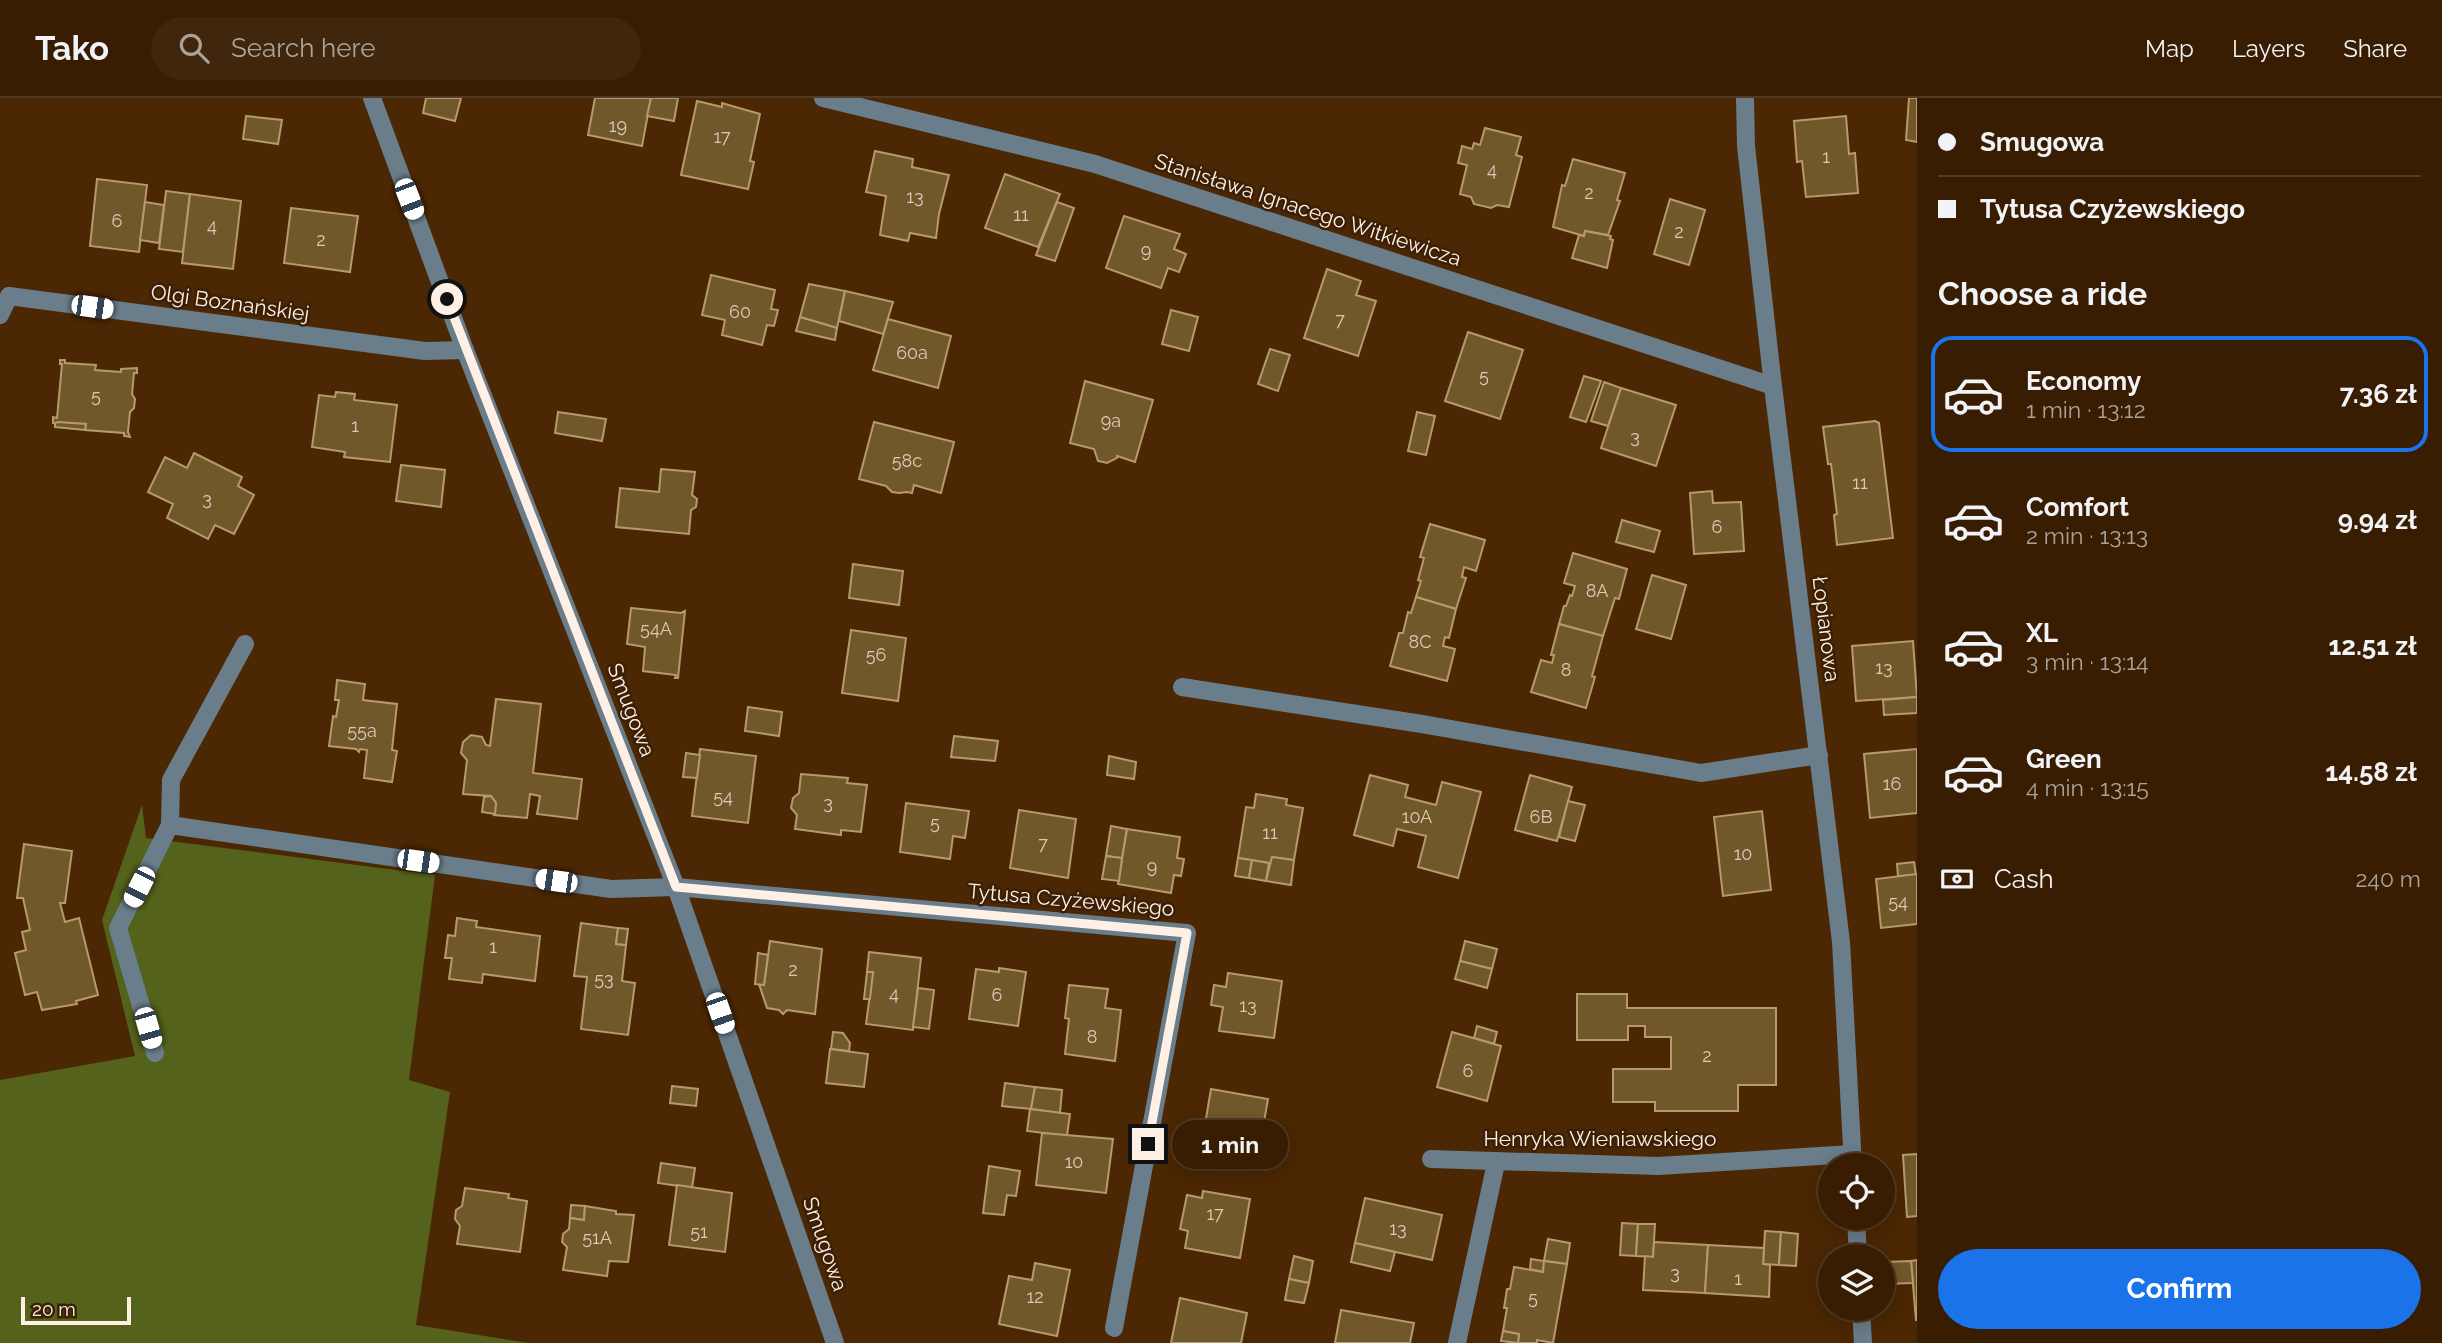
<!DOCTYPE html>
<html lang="en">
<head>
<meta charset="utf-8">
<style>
  :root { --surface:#381d02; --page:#3f260c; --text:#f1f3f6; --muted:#aba299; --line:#523b24; --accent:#1a73e8 }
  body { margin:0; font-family:Raleway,sans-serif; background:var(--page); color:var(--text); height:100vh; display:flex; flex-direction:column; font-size:26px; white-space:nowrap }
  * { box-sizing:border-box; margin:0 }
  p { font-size:23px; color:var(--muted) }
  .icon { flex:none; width:38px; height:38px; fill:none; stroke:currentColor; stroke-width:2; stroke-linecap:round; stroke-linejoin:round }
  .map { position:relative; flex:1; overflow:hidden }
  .side { display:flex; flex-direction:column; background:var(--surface); width:525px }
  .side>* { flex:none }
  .banner { display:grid; align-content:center; height:154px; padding:0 21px; background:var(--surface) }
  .controls { position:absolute; left:1818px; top:1055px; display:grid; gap:14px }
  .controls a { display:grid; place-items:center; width:77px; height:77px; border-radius:50%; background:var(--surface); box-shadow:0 4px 18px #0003,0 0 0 2px var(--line); font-size:35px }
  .scale { position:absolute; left:21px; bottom:18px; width:110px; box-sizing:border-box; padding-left:7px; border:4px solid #fff0e6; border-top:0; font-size:19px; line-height:24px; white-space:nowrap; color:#fff0e6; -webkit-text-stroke:5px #3b2006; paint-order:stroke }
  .end { position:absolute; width:32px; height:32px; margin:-16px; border:9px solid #fff0e6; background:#111; box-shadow:0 0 0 4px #111 }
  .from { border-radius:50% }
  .bubble { position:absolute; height:49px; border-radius:24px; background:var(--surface); box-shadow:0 4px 18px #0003,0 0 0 2px var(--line); font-size:23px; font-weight:700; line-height:49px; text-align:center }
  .car { position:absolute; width:21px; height:42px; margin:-21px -10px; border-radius:9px; box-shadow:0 0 5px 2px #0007; background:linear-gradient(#fff 24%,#345 0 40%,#fff 0 76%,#345 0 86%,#fff 0) }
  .banner b { display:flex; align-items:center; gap:24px; height:66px; font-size:26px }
  .banner b+b { border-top:2px solid var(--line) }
  .banner i { width:18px; height:18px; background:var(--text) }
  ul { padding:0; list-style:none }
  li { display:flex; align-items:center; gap:21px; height:116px; margin:0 14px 10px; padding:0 7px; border:4px solid transparent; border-radius:21px }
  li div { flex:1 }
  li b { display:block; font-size:26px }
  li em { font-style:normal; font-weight:700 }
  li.active { border-color:var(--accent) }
  li>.icon { width:63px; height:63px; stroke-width:1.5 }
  h2 { padding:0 21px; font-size:32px; line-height:84px }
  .pay { display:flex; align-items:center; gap:18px; height:77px; padding:0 21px; font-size:26px }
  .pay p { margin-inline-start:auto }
  .action { display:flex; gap:14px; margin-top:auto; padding:14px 21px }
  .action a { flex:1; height:80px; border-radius:42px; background:var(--accent); color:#fff; font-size:28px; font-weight:700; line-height:80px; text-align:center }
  header { display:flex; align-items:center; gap:42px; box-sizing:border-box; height:98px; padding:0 35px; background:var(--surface); border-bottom:2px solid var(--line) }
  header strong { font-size:33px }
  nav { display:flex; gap:38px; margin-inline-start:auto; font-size:24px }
  .search { width:490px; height:63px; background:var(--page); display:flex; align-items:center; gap:18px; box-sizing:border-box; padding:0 24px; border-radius:38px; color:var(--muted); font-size:26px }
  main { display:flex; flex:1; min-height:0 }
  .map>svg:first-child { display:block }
  .green { fill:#54621b }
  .building { fill:#71582b; stroke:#b69a6c; stroke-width:2 }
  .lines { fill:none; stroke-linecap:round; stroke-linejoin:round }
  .minor { stroke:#6a7d8b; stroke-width:18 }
  .route { stroke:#fff0e6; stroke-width:9 }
  .labels { text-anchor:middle; stroke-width:5; stroke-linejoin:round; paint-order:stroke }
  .number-label { font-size:18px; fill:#dccab7 }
  .street-label { font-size:21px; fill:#fff0e6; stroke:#3b2006 }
</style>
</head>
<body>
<header>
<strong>Tako</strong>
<div class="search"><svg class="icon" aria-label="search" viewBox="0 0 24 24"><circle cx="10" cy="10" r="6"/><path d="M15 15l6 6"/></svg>Search here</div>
<nav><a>Map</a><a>Layers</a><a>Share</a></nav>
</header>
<main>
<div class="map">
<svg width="1917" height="1245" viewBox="0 0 1917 1245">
  <rect width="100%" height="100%" fill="#4b2703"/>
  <!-- green -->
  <path class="green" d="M142,707l4,33 289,37 -26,205 41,12 -34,233 113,18h-529v-263l135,-24 -33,-136z"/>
  <!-- building -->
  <g class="building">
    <path d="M426,0h35l-6,23 -32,-8z"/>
    <path d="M595,0h56l-9,48 -54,-11z"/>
    <path d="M651,0h27l-4,23 -27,-5z"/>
    <path d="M1909,0h8v44l-11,-2z"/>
    <path d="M697,3l25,6v-4l38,11 -10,47 4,1 -6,27 -67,-14z"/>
    <path d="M246,18l36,4 -4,24 -35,-5z"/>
    <path d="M1846,18l3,38 6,-1 3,40 -52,4 -4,-36 -5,1 -3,-41z"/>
    <path d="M1485,30l36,9 -5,18 6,2 -13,50 -12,-2 -6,3 -17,-4 -3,-7 -11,-3 7,-29 -9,-2 4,-17 10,3 2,-6 6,2z"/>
    <path d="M875,53l38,8 -1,8 37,8 -10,39 -3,24 -26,-5 -2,8 -28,-6 6,-39 -20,-4z"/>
    <path d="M1573,61l52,14 -8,27 3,1 -12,34 -23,-4 -1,5 -31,-9 9,-42 3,1z"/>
    <path d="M1005,76l55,20 -22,53 -53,-19z"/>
    <path d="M97,81l50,6 -8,67 -49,-6z"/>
    <path d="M166,93l24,3 -7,58 -24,-3z"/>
    <path d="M190,96l51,7 -8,68 -51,-6z"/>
    <path d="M1670,101l35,11 -16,55 -35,-11z"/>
    <path d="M145,104l19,3 -5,38 -19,-3z"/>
    <path d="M1057,104l17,6 -19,53 -19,-6z"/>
    <path d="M291,110l67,8 -8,56 -66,-9z"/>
    <path d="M1124,118l56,18 -6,15 12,5 -7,18 -11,-4 -7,20 -55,-20z"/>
    <path d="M1585,133l26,5 -1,3 3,1 -6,28 -35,-10 7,-23 5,1z"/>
    <path d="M1327,171l34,12 -5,14 20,6 -18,55 -54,-18z"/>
    <path d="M711,177l64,15 -4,19 7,1 -4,16 -7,-1 -5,20 -40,-10 3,-15 -23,-5z"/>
    <path d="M809,186l36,7 -8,37 -37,-11z"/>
    <path d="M845,193l48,11 -10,32 -44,-13z"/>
    <path d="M1171,212l27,7 -9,34 -27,-7z"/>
    <path d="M800,219l37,11 -2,12 -39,-9z"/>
    <path d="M888,221l63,17 -13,52 -65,-18z"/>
    <path d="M1468,234l55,18 -23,69 -55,-18z"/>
    <path d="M1270,251l20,6 -12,36 -20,-7z"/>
    <path d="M60,262h5v3l31,2 -1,5 26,2v-3l16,-1v5h-3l-2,21 3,5 -1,9 -4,4 -2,20 2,5 -6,-1v-3l-39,-3 1,-6 -33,-1v-6l4,1 5,-54h-2z"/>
    <path d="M1584,278l17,5 -15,41 -16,-5z"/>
    <path d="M1085,283l68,19 -18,62 -18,-6v2l-10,5 -9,-2 -4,-12 -24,-6z"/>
    <path d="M1604,284l17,6 -13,38 -17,-5z"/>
    <path d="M1621,290l55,17 -20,61 -55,-18z"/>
    <path d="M336,294l19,2 -1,6 43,5 -7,57 -46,-5 1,-5 -33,-5 7,-52 16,2z"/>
    <path d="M558,314l48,7 -4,22 -47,-8z"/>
    <path d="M1417,314l18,4 -9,39 -18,-4z"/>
    <path d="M1875,323l4,2 14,115 -56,7 -3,-30 3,-1 -6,-50h-3l-5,-37z"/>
    <path d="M58,324l28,2 -1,6 -30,-3v-4z"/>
    <path d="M874,324l80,20 -13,51 -27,-8 -2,8 -5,-1 -8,1 -7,-1 -6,-6 -27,-7z"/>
    <path d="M194,355l48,24 -4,9 16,9 -20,39 -19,-9 -7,14 -41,-21 6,-14 -25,-12 17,-35 22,11z"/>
    <path d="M401,367l44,5 -4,37 -45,-6z"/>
    <path d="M661,371l34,3 -3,23 5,4 -1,8 -5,3 -2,24 -73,-7 4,-39 39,4z"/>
    <path d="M1712,393l1,12 28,-1 3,49 -50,3 -4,-61z"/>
    <path d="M1622,422l38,11 -6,21 -38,-10z"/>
    <path d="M1430,426l55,16 -9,31 -12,-4 -2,10 4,1 -10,31 -40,-12 5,-16 -3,-1 6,-22 -4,-1z"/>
    <path d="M1573,455l54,16 -8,30 -4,-1 -12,38 -44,-12 5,-18h2l4,-11 2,1 3,-10 -11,-3z"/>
    <path d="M853,466l50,7 -4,34 -50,-7z"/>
    <path d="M1652,477l34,10 -15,54 -35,-10z"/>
    <path d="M1416,499l40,12 -7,29 -4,-1 -2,9 12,3 -8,32 -57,-15 9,-33h4l5,-21 3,1z"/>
    <path d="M631,510l50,5 4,-2 -7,67h-3l1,-3 -33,-4 2,-24 -18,-3z"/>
    <path d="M1559,526l44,12 -11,40 3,1 -9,31 -55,-16 10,-32 11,3 2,-8h-3z"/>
    <path d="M851,532l55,8 -8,63 -56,-8z"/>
    <path d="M1913,543l4,56 -61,4 -4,-55z"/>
    <path d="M337,582l28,4 -2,16 34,4 -5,46 5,1 -5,31 -28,-4 3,-28 -7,-1 -1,3 -3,-3 -27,-3 4,-30 3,1 3,-17h-4z"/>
    <path d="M1917,599v16l-33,2 -1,-15z"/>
    <path d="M496,601l45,5 -8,69 49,6 -5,40 -40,-5 3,-18 -10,-2 -3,24 -33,-3 2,-12 -5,-7 -28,-2 4,-34 -6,-7 2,-11 8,-7 11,2 4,8 4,1z"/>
    <path d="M748,609l34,5 -3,24 -34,-5z"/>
    <path d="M954,638l44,5 -3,20 -44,-4z"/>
    <path d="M700,651l56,7 -8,67 -56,-7z"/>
    <path d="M1917,651v64l-47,5 -6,-64z"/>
    <path d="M686,655l14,2 -3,23 -14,-1z"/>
    <path d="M1109,658l27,6 -2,17 -27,-4z"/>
    <path d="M801,676l47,4 -1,5 20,2 -6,47 -20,-2v5l-46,-6 2,-14 -6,-7 2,-10 6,-5z"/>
    <path d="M1370,677l38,10 -3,12 31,8 6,-23 39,10 -23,86 -40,-11 8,-31 -29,-7 -4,17 -39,-11z"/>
    <path d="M1530,677l42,12 -15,54 -42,-11z"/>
    <path d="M1256,696l31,5 -1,6 17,3 -9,52 -22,-3 -1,6h-2l-31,-5 8,-51 8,1z"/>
    <path d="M491,698l5,7 -1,11 -13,-2 2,-15z"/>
    <path d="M1568,703l17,4 -10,36 -16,-4z"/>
    <path d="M906,705l63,8 -4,27 -12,-2 -3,23 -50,-7z"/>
    <path d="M1019,712l57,9 -8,59 -58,-10z"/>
    <path d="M1762,713l9,79 -48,6 -9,-79z"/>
    <path d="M1111,728l16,3 -5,29 -16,-2z"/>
    <path d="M1127,731l53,8 -3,21 7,1 -3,17 -7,-1 -3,18 -53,-9z"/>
    <path d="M24,746l48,7 -7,52h-5l5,19 14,-4 19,77 -22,6 1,3 -35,6 -5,-18 -12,3 -10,-42 11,-3 -4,-18 8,-2 -7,-32h-6z"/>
    <path d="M1106,758l16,2 -3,23 -17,-2z"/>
    <path d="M1272,759l22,3 -3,25 -25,-4z"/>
    <path d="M1238,760l14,2 -3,18 -14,-2z"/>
    <path d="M1252,762l17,3 -3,18 -17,-3z"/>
    <path d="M1914,764l2,13 -18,1 -1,-12z"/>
    <path d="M1917,776v50l-36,4 -5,-49z"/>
    <path d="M457,820l20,3 -1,6 64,9 -5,45 -52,-7 -1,9 -33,-4 3,-21h-7l3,-23 7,1z"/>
    <path d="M581,825l37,5 -2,16 10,1 -4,36 13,2 -7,52 -47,-6 6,-52 -13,-1z"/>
    <path d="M618,830l10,1 -2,16 -10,-1z"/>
    <path d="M770,843l52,8 -7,65 -28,-4 -4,4 -4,-4 -12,-2 -8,-24 5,1z"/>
    <path d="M1465,843l32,8 -5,20 -32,-8z"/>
    <path d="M869,854l52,6 -8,72 -47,-6 7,-52h-6z"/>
    <path d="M758,855l10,2 -4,30 -9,-1z"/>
    <path d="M1460,863l32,8 -5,19 -32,-9z"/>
    <path d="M999,870l27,4 -8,54 -49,-7 7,-50 23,3z"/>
    <path d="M867,874h6l-3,27h-6z"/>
    <path d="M1228,875l54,8 -8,57 -55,-7 4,-24 -12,-2 3,-20 12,2z"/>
    <path d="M1069,887l39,4 -3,19 16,2 -6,51 -50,-7 4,-35 -4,-1z"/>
    <path d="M918,890l16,2 -5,39 -16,-2z"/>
    <path d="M1577,896h50v14h149v77h-38v26h-83v-9h-42v-33h58v-32h-26v-11h-17v14h-51z"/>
    <path d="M1477,928l20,6 -3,12 -20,-6z"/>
    <path d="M833,934l10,1 7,10 -1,8 -18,-2z"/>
    <path d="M1452,934l49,14 -14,55 -50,-14z"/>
    <path d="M830,951l38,5 -4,33 -38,-4z"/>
    <path d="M1005,985l30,4 -4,22 -29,-3z"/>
    <path d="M672,988l26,3 -2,17 -26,-3z"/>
    <path d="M1035,989l27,3 -2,23 -29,-4z"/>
    <path d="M1211,991l57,10 -9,52 -57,-9z"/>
    <path d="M1030,1011l40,5 -3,22 -40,-5z"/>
    <path d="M1042,1035l71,6 -7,54 -70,-8z"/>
    <path d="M1917,1056v62l-10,1 -4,-62z"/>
    <path d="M661,1065l34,5 -3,20 -34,-5z"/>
    <path d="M989,1068l31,5 -4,25 -9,-1 -3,20 -21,-2z"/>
    <path d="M677,1087l55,8 -7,59 -56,-7z"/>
    <path d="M465,1090l44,6 -1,4 19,3 -7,51 -63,-8 3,-18 -5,-7 1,-9 6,-4z"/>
    <path d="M1203,1093l47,8 -10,59 -55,-10 3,-17 -8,-2 7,-34 15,3z"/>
    <path d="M1365,1100l77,17 -10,45 -77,-17z"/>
    <path d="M571,1107l14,1 -1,14 -14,-2z"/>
    <path d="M585,1108l31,5v3l18,1 -6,47 -19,-1 -2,15 -44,-6 4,-23 -5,-5 1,-8 6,-5 1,-11 14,2z"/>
    <path d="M1622,1125l16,1 -2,32 -16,-1z"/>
    <path d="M1638,1126h17l-2,33 -17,-1z"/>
    <path d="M1765,1133l16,1 -2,33 -16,-1z"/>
    <path d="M1781,1134l17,2 -2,32 -17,-1z"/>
    <path d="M1548,1141l22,4 -3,21 -23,-3z"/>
    <path d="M1654,1144l54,3 -3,48 -62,-3 2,-34 8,1z"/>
    <path d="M1355,1145l40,9 -5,19 -39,-9z"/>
    <path d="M1708,1147l56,3 -1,16 7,1 -1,32 -64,-4z"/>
    <path d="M1294,1158l19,5 -4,22 -20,-4z"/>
    <path d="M1531,1161l13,2 -1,11 -13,-3z"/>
    <path d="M1917,1162v60h-1l-5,-59z"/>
    <path d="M1544,1163l23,3 -14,79 -16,-3v3h-19l1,-9 -16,-3 4,-23h-3l3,-19h3l4,-22 29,5z"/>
    <path d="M1911,1163l2,22 -28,1 -1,-22z"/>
    <path d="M1035,1165l35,7 -13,66 -58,-12 10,-48 23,4z"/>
    <path d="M1289,1181l20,4 -5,20 -19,-3z"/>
    <path d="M1180,1200l67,15 -6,30h-70z"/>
    <path d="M1341,1212l73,13 -4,20h-75z"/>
    <path d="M1503,1233l16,3 -1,9 -17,-2z"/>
  </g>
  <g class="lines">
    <!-- minor -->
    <g class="minor">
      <path d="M372,0l93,252 211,537 159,456"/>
      <path d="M823,0l272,66 678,222"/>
      <path d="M1745,0l1,48 27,240 68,556 12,224"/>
      <path d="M0,217l9,-19 416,55 40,-1"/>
      <path d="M1182,589l240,37 279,49 118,-18"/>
      <path d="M170,727l441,64 65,-2 511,46 -73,395"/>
      <path d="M155,955l-37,-125 52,-103 1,-45 74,-136"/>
      <path d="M1431,1061l227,7 194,-12"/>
      <path d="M1856,1120l2,38"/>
      <path d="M1861,1211l2,34"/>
      <path d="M1457,1245l39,-180"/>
    </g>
  </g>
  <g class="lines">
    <!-- route -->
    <path class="route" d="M447,201l229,588 511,46 -39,211"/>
  </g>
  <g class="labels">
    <!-- number labels -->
    <g class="number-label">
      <text x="618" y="34">19</text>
      <text x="722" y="45">17</text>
      <text x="1826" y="65">1</text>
      <text x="1492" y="78">4</text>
      <text x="1589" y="101">2</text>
      <text x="915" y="105">13</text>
      <text x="1021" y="123">11</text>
      <text x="117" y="129">6</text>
      <text x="212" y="134">4</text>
      <text x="1679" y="140">2</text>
      <text x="321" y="148">2</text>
      <text x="1146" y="159">9</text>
      <text x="740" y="220">60</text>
      <text x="1340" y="228">7</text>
      <text x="912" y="261">60a</text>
      <text x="1484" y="284">5</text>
      <text x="96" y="304">5</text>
      <text x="1111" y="329">9a</text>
      <text x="355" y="334">1</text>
      <text x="1635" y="345">3</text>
      <text x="907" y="369">58c</text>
      <text x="1860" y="391">11</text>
      <text x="207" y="407">3</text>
      <text x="1717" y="435">6</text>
      <text x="1597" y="499">8A</text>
      <text x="656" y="537">54A</text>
      <text x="1420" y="550">8C</text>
      <text x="876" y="563">56</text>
      <text x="1884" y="576">13</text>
      <text x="1566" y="578">8</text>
      <text x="362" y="639">55a</text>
      <text x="1892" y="692">16</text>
      <text x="723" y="705">54</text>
      <text x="828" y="711">3</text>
      <text x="1417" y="725">10A</text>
      <text x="1541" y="725">6B</text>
      <text x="935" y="731">5</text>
      <text x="1270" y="741">11</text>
      <text x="1043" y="752">7</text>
      <text x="1743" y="762">10</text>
      <text x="1152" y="775">9</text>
      <text x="1898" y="810">54</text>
      <text x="493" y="855">1</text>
      <text x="793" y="878">2</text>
      <text x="604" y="887">53</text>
      <text x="894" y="902">4</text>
      <text x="997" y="903">6</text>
      <text x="1248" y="914">13</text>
      <text x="1092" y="945">8</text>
      <text x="1707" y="964">2</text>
      <text x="1468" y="979">6</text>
      <text x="1074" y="1070">10</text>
      <text x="1215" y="1122">17</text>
      <text x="1398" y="1137">13</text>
      <text x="699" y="1140">51</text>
      <text x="597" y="1146">51A</text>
      <text x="1675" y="1181">3</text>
      <text x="1738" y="1187">1</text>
      <text x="1035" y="1205">12</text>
      <text x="1533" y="1206">5</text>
    </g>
    <!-- street labels -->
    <g class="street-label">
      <text transform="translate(1308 112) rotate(18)" y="7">Stanisława Ignacego Witkiewicza</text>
      <text transform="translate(230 205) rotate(8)" y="7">Olgi Boznańskiej</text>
      <text transform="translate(1826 531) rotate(83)" y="7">Łopianowa</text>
      <text transform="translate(631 612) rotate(69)" y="7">Smugowa</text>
      <text transform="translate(1071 802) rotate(5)" y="7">Tytusa Czyżewskiego</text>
      <text x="1600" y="1048">Henryka Wieniawskiego</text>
      <text transform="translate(825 1146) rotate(71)" y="7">Smugowa</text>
    </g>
  </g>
</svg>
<div class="controls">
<a><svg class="icon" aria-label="locate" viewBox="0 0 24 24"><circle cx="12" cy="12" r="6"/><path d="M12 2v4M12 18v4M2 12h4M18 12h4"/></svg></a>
<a><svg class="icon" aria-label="layers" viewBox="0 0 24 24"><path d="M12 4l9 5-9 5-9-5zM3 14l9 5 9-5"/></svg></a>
</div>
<div class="scale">20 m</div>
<i class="end from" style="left:447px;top:201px"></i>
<i class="end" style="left:1148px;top:1046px"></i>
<div class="bubble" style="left:1172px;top:1022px;width:116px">1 min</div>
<i class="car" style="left:409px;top:101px;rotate:159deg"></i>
<i class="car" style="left:92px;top:209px;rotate:98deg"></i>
<i class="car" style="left:418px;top:763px;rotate:98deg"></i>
<i class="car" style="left:556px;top:783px;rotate:278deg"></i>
<i class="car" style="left:139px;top:789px;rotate:207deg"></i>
<i class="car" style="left:720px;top:915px;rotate:161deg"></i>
<i class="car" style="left:148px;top:930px;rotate:164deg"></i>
</div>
<section class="side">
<div class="banner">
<b><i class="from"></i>Smugowa</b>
<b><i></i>Tytusa Czyżewskiego</b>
</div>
<h2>Choose a ride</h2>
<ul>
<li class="active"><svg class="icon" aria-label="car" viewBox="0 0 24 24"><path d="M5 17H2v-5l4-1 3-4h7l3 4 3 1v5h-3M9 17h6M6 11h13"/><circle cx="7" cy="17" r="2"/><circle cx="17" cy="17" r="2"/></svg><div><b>Economy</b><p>1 min · 13:12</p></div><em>7.36 zł</em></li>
<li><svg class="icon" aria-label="car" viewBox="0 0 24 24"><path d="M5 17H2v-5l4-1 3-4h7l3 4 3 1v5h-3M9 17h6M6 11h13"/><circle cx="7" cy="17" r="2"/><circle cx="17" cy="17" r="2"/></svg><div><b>Comfort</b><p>2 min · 13:13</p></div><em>9.94 zł</em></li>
<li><svg class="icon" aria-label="car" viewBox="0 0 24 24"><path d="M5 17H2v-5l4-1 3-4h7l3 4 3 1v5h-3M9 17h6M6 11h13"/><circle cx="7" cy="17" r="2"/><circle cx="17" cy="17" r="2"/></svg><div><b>XL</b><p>3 min · 13:14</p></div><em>12.51 zł</em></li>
<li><svg class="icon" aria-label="car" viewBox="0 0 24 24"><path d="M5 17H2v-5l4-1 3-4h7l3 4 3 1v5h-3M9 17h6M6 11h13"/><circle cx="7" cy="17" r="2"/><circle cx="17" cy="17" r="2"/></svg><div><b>Green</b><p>4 min · 13:15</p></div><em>14.58 zł</em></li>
</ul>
<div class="pay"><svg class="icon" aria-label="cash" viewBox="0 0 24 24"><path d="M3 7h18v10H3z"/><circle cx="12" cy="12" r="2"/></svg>Cash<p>240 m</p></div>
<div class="action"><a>Confirm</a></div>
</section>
</main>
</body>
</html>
